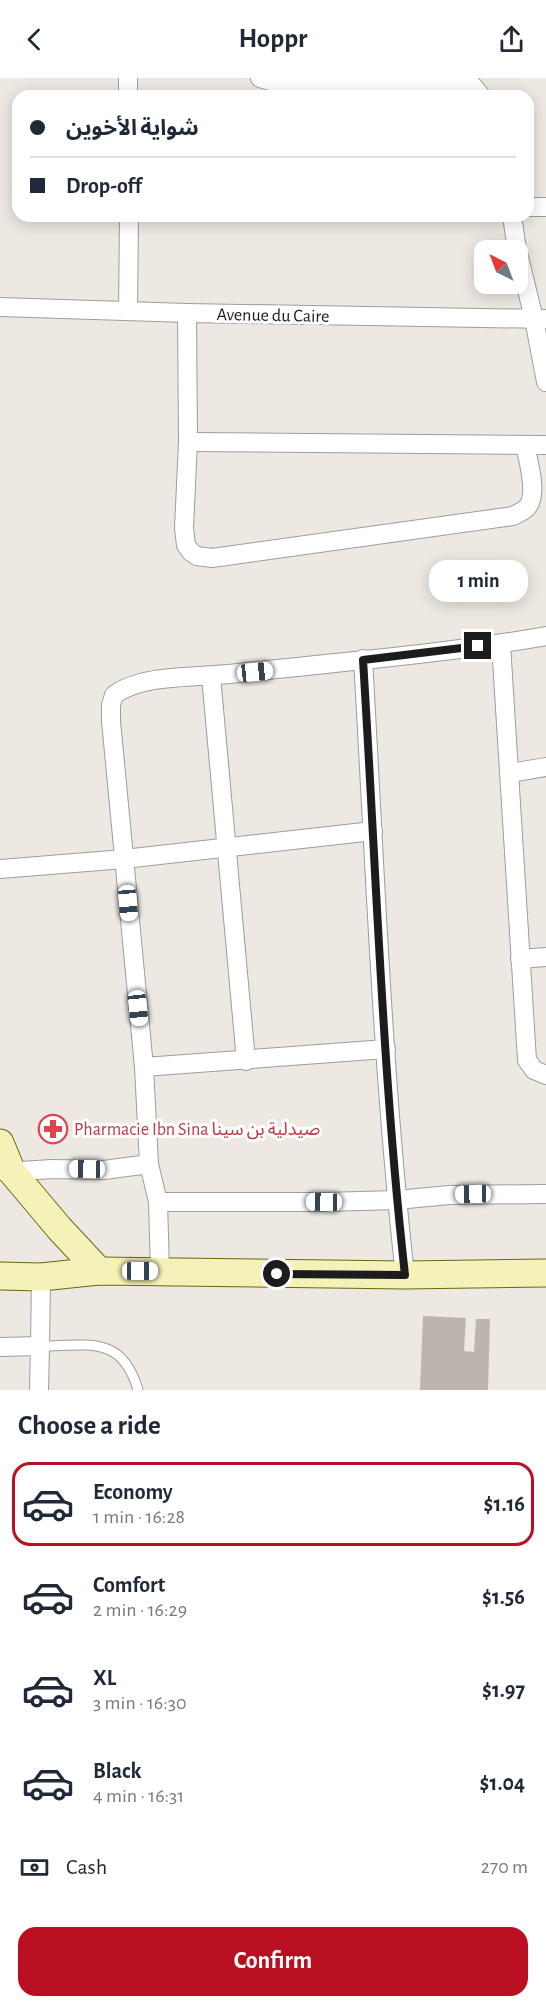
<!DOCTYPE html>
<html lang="en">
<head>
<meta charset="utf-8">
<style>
  :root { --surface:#fff; --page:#f6f6f7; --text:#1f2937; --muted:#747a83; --line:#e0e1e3; --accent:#b90f21 }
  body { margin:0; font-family:"Alegreya Sans","Noto Sans Arabic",sans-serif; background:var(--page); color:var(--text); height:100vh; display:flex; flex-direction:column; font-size:22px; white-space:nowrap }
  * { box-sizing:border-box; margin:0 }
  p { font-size:20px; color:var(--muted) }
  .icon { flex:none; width:33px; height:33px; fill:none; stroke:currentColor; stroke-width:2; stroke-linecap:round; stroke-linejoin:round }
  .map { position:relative; height:1312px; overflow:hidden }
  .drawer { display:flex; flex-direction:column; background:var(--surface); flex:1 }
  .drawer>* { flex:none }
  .top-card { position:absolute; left:12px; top:12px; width:522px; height:132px; border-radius:18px; box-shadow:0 3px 15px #0003; display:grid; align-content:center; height:132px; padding:0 18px; background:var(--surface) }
  .needle { width:39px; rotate:318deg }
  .fabs { position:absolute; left:474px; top:162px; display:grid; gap:12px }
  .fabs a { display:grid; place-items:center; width:54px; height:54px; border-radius:12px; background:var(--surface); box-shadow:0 3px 15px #0003; font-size:30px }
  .end { position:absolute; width:27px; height:27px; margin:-14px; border:8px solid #1c1c1c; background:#fff; box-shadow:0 0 0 3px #fff }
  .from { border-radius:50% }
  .bubble { position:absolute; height:42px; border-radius:18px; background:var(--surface); box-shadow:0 3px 15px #0003; font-size:20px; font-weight:600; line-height:42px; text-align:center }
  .car { position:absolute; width:18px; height:36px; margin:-18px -9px; border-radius:8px; box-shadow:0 0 4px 2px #0007; background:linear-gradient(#fff 24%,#345 0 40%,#fff 0 76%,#345 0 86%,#fff 0) }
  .top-card b { display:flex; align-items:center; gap:21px; height:57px; font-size:22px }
  .top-card b+b { border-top:2px solid var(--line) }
  .top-card i { width:15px; height:15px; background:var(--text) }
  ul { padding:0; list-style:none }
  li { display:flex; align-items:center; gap:18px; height:84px; margin:0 12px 9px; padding:0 6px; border:3px solid transparent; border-radius:18px }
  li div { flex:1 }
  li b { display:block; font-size:22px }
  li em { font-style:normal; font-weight:600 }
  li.active { border-color:var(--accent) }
  li>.icon { width:54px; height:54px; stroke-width:1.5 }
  h2 { padding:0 18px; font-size:27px; line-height:72px }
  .pay { display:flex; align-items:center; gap:15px; height:66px; padding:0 18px; font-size:22px }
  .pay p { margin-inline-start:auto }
  .button { display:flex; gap:12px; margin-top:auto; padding:12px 18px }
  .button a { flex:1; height:69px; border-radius:18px; background:var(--accent); color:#fff; font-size:24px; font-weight:600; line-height:69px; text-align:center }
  header { display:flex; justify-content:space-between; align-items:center; height:78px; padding:0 18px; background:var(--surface); font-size:27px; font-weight:600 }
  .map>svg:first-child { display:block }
  .building { fill:#bdb3af }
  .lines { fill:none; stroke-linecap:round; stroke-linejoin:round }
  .service-casing { stroke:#9d9d9d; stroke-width:11 }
  .minor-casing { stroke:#9d9d9d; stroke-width:20 }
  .secondary-casing { stroke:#69690c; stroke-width:29 }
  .service { stroke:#fff; stroke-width:9 }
  .minor { stroke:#fff; stroke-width:18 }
  .secondary { stroke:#f4f1b9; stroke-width:27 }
  .route { stroke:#1c1c1c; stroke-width:8 }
  .labels { text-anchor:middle; stroke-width:6; stroke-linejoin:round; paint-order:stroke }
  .street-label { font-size:18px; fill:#1c1c1c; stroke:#fff }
  .health-label { font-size:18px; fill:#be3a42; stroke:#fff; text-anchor:start }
</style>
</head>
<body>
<header><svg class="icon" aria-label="back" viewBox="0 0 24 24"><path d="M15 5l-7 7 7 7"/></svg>Hoppr<svg class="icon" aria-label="share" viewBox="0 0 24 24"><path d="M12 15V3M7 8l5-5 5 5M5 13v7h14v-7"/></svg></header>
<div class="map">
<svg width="546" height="1312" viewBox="0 0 546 1312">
  <rect width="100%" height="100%" fill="#ede8e2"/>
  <!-- building -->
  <path class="building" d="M423,1238l43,2 -2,33 10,1 2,-33h14l-2,71h-68z"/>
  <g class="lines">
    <!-- service casing -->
    <g class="service-casing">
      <path id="service" d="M40,1268c47,0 82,-12 98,44"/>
    </g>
    <!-- minor casing -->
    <g class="minor-casing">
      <g id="minor">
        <path d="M128,0v18"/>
        <path d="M260,0l14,4 137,2 50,-3 11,4 9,11"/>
        <path d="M528,129h18"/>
        <path d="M512,138l5,34"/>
        <path d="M518,175l16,66 12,63"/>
        <path d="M0,229l187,6 359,6"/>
        <path d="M128,232l1,-94"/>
        <path d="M187,235l1,129 -4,86 2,17 5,7 6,4 15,2 301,-42c5,-3 12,-5 15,-10 10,-13 0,-46 -3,-61"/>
        <path d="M188,364l358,3"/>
        <path d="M501,566l26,416 7,10 12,5"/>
        <path d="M363,581c12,205 19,411 42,616"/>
        <path d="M211,598l35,385"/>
        <path d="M510,695l36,-6"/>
        <path d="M0,791l124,-10 249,-28"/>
        <path d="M520,881l26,-2"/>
        <path d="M144,989l242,-18"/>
        <path d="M5,1094l47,-3 52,1 45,-6"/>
        <path d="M158,1124h166l73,-2 52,-5 97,-1"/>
        <path d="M160,1193l-2,-69 -9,-38 -5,-97 -33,-346v-16l3,-10c30,-22 86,-17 124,-22 102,-11 206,-19 308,-37"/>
        <path d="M0,1269l40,-1 1,-69"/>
        <path d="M39,1312l1,-44"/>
      </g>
    </g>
    <!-- secondary casing -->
    <g class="secondary-casing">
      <g id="secondary">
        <path d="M0,1065l12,29 47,56 40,43"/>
        <path d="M0,1198l41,1 58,-6 306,4 141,-2"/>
      </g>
    </g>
    <!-- service -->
    <use href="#service" class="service"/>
    <!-- minor -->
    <use href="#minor" class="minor"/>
    <!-- secondary -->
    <use href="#secondary" class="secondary"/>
  </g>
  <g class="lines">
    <!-- route -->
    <path class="route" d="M277,1196l128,1c-23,-205 -29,-411 -42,-615l115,-14"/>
  </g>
  <!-- icons -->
  <defs>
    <g id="pharmacy-ring" transform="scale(1.5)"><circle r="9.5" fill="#fff" stroke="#e0444e" stroke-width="1.5"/><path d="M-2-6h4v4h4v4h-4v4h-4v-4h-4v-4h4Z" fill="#e0444e"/></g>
  </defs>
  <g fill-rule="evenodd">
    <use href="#pharmacy-ring" x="53" y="1051"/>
  </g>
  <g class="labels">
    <!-- street labels -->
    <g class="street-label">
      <text transform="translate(273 237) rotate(1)" y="6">Avenue du Caire</text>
    </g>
    <!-- health labels -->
    <g class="health-label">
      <text x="74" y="1057">Pharmacie Ibn Sina صيدلية بن سينا</text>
    </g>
  </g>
</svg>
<div class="fabs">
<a><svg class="needle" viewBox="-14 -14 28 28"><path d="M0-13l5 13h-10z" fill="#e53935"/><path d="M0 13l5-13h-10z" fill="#747a83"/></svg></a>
</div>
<i class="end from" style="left:277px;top:1196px"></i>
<i class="end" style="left:478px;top:568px"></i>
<div class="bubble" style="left:429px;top:482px;width:99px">1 min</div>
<i class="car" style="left:255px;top:594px;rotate:84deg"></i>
<i class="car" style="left:128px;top:825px;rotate:175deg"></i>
<i class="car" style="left:138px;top:930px;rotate:174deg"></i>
<i class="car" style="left:87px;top:1091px;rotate:271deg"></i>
<i class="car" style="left:473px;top:1116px;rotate:269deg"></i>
<i class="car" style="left:324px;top:1124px;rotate:271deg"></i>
<i class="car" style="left:140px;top:1193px;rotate:90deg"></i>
<div class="top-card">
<b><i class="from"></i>شواية الأخوين</b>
<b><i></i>Drop-off</b>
</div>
</div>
<section class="drawer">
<h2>Choose a ride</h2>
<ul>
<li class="active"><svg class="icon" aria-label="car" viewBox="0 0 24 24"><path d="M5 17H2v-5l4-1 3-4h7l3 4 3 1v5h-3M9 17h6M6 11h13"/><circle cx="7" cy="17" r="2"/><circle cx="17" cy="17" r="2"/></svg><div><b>Economy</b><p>1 min · 16:28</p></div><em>$1.16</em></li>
<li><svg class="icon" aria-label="car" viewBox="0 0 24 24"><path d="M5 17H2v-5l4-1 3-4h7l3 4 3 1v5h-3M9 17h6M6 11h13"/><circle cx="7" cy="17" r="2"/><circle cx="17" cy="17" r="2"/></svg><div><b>Comfort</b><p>2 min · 16:29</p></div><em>$1.56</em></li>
<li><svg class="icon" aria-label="car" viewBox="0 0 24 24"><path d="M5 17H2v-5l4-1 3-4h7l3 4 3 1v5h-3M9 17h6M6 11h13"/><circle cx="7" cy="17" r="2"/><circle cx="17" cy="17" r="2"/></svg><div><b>XL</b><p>3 min · 16:30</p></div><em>$1.97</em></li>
<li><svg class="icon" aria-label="car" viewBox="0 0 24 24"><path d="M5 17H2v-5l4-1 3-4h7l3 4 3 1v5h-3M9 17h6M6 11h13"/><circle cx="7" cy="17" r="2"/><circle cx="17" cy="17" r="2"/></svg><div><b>Black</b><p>4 min · 16:31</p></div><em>$1.04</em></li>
</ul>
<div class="pay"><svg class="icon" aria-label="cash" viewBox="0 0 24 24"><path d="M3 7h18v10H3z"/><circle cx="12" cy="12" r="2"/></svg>Cash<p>270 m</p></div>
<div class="button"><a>Confirm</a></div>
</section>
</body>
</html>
